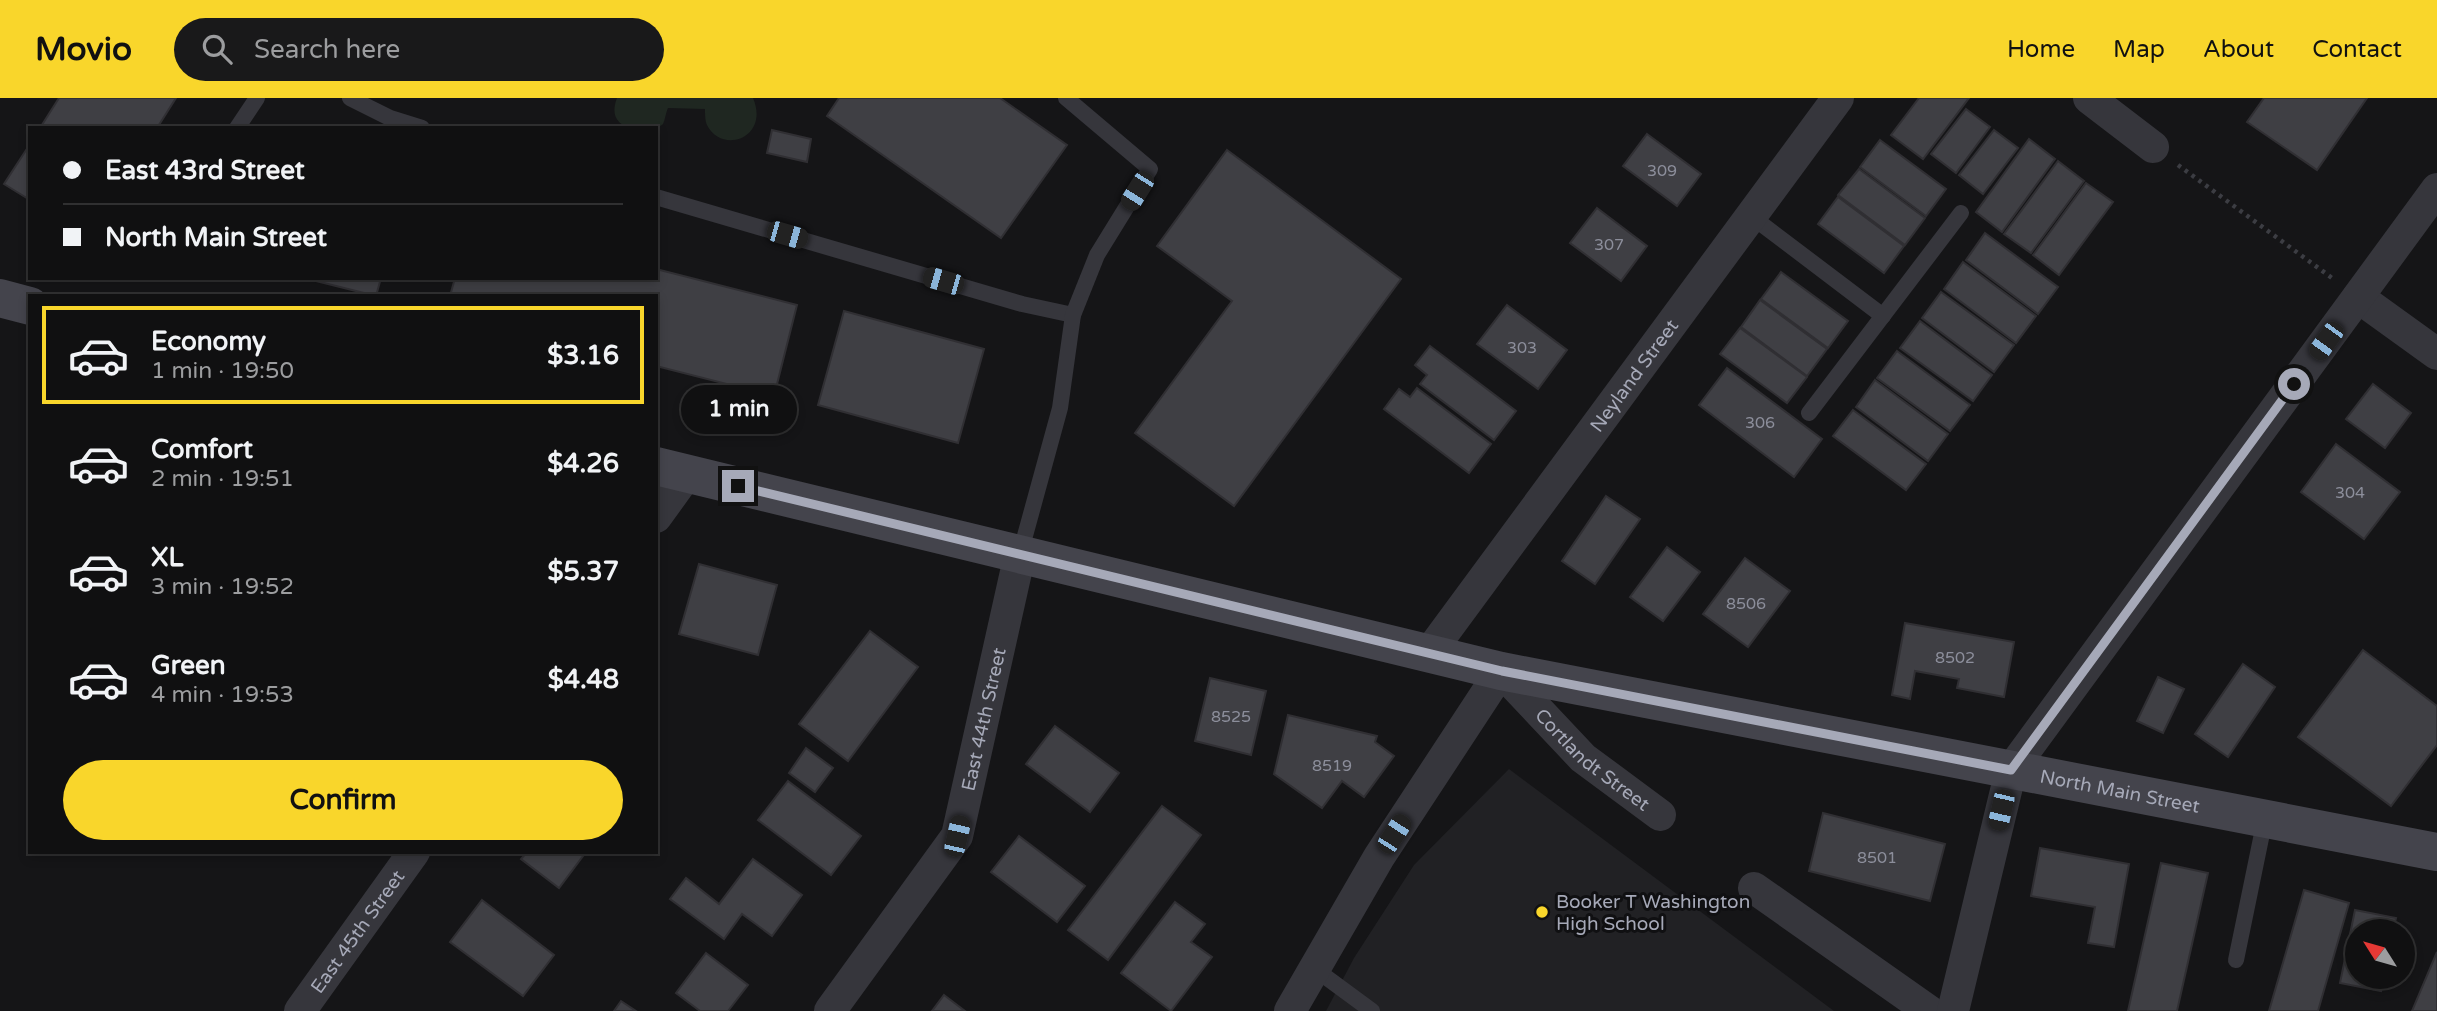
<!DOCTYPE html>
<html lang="en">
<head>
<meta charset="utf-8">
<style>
  :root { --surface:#101011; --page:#19191a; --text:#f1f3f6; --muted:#9c9d9f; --line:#303031; --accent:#f9d62b }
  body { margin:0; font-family:"Varela Round",sans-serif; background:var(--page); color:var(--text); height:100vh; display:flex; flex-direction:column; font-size:26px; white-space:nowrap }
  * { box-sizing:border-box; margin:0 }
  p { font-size:23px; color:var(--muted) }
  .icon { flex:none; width:38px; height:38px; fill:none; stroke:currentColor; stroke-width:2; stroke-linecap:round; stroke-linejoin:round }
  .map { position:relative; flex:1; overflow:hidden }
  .side { position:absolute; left:28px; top:196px; width:630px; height:560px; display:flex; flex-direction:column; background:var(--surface); border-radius:0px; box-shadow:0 4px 10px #0003,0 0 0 2px var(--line) }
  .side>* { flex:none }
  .guide { position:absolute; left:28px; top:28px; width:630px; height:154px; border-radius:0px; box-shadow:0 4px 10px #0003,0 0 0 2px var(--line); display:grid; align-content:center; height:154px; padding:0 35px; background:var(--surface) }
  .needle { width:46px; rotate:307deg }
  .controls { position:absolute; left:2345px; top:821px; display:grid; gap:14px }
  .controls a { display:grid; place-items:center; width:70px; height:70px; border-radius:50%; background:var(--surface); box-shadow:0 4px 10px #0003,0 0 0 2px var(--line); font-size:35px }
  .end { position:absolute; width:32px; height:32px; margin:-16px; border:9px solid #a6a9b8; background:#111; box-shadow:0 0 0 4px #111 }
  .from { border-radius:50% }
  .bubble { position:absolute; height:49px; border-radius:24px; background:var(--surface); box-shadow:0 4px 10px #0003,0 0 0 2px var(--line); font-size:23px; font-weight:700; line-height:49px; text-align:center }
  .car { position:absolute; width:21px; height:42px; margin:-21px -10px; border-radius:9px; box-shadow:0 0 5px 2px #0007; background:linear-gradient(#222 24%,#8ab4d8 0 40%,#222 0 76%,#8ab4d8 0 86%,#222 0) }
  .guide b { display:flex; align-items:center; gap:24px; height:66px; font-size:26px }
  .guide b+b { border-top:2px solid var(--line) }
  .guide i { width:18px; height:18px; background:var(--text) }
  ul { padding:12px 0 0; list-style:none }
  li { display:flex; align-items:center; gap:21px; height:98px; margin:0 14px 10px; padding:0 21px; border:4px solid transparent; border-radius:0px }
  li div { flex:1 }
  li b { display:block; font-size:26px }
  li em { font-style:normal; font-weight:700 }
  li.active { border-color:var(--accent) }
  li>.icon { width:63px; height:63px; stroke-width:1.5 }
  .button { display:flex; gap:14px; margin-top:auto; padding:14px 35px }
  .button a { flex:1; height:80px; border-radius:42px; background:var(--accent); color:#111; font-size:28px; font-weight:700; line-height:80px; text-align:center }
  header { display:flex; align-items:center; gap:42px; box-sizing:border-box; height:98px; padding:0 35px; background:var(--accent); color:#111 }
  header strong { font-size:33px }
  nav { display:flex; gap:38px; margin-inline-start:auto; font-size:24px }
  .search { width:490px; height:63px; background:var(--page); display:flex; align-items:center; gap:18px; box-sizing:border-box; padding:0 24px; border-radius:38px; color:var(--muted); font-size:26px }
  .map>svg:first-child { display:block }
  .built { fill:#212124 }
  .green { fill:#1f2721 }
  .building { fill:#3f3f44; stroke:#302f33; stroke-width:2 }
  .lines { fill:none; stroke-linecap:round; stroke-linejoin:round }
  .path { stroke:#3c3d43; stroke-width:4.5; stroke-dasharray:3.5 5; stroke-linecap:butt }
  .service { stroke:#36363c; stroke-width:16 }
  .minor { stroke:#36363c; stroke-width:32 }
  .secondary { stroke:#44444c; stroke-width:38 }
  .route { stroke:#a6a9b8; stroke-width:9 }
  .poi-dot { fill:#f9d62b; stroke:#101012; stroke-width:2.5 }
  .labels { text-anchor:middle; stroke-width:6; stroke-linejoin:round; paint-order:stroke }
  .number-label { font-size:16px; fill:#8c8e9b }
  .street-label { font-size:19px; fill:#a6a9b8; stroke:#101012 }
  .poi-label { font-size:19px; fill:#a6a9b8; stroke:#101012; text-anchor:start }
</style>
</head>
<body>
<header>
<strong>Movio</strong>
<div class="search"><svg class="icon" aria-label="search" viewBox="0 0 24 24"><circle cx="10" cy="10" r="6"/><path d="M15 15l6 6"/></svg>Search here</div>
<nav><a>Home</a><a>Map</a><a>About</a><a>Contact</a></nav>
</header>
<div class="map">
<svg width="2437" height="913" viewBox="0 0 2437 913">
  <rect width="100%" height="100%" fill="#151517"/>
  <!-- built -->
  <path class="built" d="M1509,671l325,242h-508l28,-53 60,-93z"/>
  <!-- green -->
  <path class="green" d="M617,0h136c17,40 -31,57 -46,27 -2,-4 -2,-12 -2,-16l-37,-1c-2,4 -3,12 -5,16 -6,7 -61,13 -46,-26z"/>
  <!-- building -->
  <g class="building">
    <path d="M59,0h117l-19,30h-117z"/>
    <path d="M839,0h161l67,47 -66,93 -174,-122z"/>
    <path d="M1919,0h50l-46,61 -32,-24z"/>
    <path d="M2264,0h103l-50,72 -70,-48z"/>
    <path d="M1966,11l24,18 -34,46 -25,-19z"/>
    <path d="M772,32l39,9 -4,23 -40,-9z"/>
    <path d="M1994,32l24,18 -35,46 -24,-19z"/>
    <path d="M1647,36l54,40 -24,32 -54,-40z"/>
    <path d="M2029,41l26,20 -53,73 -26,-20z"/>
    <path d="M1880,42l66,49 -20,27 -66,-49z"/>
    <path d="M30,46v56l-26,-16z"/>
    <path d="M1227,52l174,129 -167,227 -99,-73 97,-132 -75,-55z"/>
    <path d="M2058,63l26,20 -53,72 -27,-19z"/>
    <path d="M1859,71l66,49 -20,27 -67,-50z"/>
    <path d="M2086,85l27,19 -54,73 -26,-20z"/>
    <path d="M1838,99l66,49 -20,27 -66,-49z"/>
    <path d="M1597,110l50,38 -26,35 -51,-38z"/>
    <path d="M1985,135l73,54 -20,27 -72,-54z"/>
    <path d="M1963,164l73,54 -20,27 -72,-54z"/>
    <path d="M656,171l141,36 -23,91 -118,-30v-70h-206l5,-18h201z"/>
    <path d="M1781,174l67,49 -20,27 -67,-49z"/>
    <path d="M304,180h77l-5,18z"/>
    <path d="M1941,194l73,53 -20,27 -72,-54z"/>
    <path d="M1760,202l67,49 -20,27 -66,-49z"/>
    <path d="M1507,207l60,45 -29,39 -61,-45z"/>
    <path d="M844,213l140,38 -26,94 -140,-38z"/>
    <path d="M1920,223l72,54 -19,26 -73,-53z"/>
    <path d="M1740,230l67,49 -20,26 -67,-49z"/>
    <path d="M1430,248l86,65 -22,29 -74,-56 7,-9 -12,-10z"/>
    <path d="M1897,253l73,54 -20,26 -73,-53z"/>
    <path d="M1727,270l95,71 -28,38 -95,-72z"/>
    <path d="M1875,282l73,54 -20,27 -72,-54z"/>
    <path d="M2373,286l38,29 -26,35 -39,-29z"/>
    <path d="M1417,290l74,56 -22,29 -85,-64 15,-20 11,8z"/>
    <path d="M1853,312l73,54 -20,26 -73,-54z"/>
    <path d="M2336,346l64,48 -36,47 -63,-47z"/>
    <path d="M1606,398l34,23 -45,65 -33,-23z"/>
    <path d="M1667,449l33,25 -37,49 -33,-24z"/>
    <path d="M1745,460l45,33 -42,56 -45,-33z"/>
    <path d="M699,466l78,21 -19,70 -79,-21z"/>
    <path d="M1905,525l109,19 -10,55 -47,-9 2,-9 -44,-8 -5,28 -18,-4z"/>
    <path d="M870,533l48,36 -70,94 -49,-37z"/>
    <path d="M2363,552l74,56v39l-46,61 -93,-69z"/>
    <path d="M2243,566l32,23 -47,70 -33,-23z"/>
    <path d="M2158,579l26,12 -21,44 -26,-12z"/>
    <path d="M1210,580l56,13 -15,64 -56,-14z"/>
    <path d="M1288,617l89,21 -2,6 19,14 -30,41 -22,-16 -20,27 -48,-34z"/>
    <path d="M1055,628l64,47 -29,39 -64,-48z"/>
    <path d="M806,650l27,20 -18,24 -26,-19z"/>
    <path d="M788,683l73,55 -30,39 -73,-55z"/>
    <path d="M1162,708l39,29 -93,125 -40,-30z"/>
    <path d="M1823,715l122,31 -15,57 -121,-30z"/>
    <path d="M1019,738l66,50 -28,36 -66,-50z"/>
    <path d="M2040,750l89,16 -15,83 -26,-4 7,-36 -64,-11z"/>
    <path d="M527,754h59l-27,36 -38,-29z"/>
    <path d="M753,761l49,36 -30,41 -30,-22 -18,25 -54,-40 16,-21 33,26z"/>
    <path d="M2161,765l47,10 -31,138h-49z"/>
    <path d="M2304,792l45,13 -31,108h-49z"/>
    <path d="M482,802l72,55 -31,41 -73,-54z"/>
    <path d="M1175,804l30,22 -14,18 21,15 -41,54 -50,-38z"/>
    <path d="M2355,812l41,8 -3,13h-36v45h27l-3,15 -41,-8z"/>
    <path d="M2437,854v59h-25z"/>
    <path d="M706,855l42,32 -20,26h-28l-24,-18z"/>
    <path d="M944,897l21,16h-33z"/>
    <path d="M621,903l15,10h-22z"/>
  </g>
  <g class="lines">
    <!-- path -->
    <path class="path" d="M2178,67l154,113"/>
    <!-- service -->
    <g class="service">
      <path d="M350,0l40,20 32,10"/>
      <path d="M237,30l20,-30"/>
      <path d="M656,99l366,107 51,11"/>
      <path d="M1751,118l132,100"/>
      <path d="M1809,315l152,-200"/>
      <path d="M1020,456l40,-146 13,-93 24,-60 53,-86 -84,-71"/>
      <path d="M2236,862l29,-141"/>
      <path d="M1315,871l57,42"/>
    </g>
    <!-- minor -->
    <g class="minor">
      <path d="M2089,0l64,49"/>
      <path d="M2358,199l79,57"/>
      <path d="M656,419l31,-43"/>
      <path id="s1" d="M1429,555l409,-555"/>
      <path d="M1754,790l175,123"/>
      <path id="s2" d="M300,913l114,-159"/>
      <path id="s3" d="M830,913l127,-175 63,-282"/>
      <path id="s4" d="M1290,913l89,-154 122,-186 82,87 77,57"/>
      <path d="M1953,913l58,-241 426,-581"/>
    </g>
    <!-- secondary -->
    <g class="secondary">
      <path d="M0,200l30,8"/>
      <path id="s5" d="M656,368l845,205 936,181"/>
    </g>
  </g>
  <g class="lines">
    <!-- route -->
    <path class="route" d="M738,388l764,185 509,99 283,-386"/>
  </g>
  <!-- markers -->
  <circle class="poi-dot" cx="1542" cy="814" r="7"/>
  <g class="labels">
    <!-- number labels -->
    <g class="number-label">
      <text x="1662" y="78">309</text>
      <text x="1609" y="152">307</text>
      <text x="1522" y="255">303</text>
      <text x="1760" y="330">306</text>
      <text x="2350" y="400">304</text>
      <text x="1746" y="511">8506</text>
      <text x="1955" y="565">8502</text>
      <text x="1231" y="624">8525</text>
      <text x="1332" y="673">8519</text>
      <text x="1877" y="765">8501</text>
    </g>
    <!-- street labels -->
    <g class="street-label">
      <text dy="7" stroke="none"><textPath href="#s1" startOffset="345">Neyland Street</textPath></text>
      <text dy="7" stroke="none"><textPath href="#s3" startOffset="336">East 44th Street</textPath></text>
      <text dy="7" stroke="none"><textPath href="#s4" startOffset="528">Cortlandt Street</textPath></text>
      <text dy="7" stroke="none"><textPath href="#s5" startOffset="1500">North Main Street</textPath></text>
      <text dy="7" stroke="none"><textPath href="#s2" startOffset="98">East 45th Street</textPath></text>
    </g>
    <!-- poi labels -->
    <g class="poi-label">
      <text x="1556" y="810">Booker T Washington<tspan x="1556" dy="22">High School</tspan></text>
    </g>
  </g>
</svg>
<div class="controls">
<a><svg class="needle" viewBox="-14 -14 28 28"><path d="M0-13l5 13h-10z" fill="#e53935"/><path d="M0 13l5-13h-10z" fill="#9c9d9f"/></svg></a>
</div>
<i class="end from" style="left:2294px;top:286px"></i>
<i class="end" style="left:738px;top:388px"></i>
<div class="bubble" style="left:681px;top:287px;width:116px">1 min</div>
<i class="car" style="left:1137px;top:93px;rotate:212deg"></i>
<i class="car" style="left:787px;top:137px;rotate:106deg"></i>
<i class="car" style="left:943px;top:183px;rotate:286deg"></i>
<i class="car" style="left:2326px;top:243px;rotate:216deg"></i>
<i class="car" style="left:2001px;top:712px;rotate:193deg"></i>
<i class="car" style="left:1394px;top:736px;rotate:33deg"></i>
<i class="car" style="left:957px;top:738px;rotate:13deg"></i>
<div class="guide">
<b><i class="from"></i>East 43rd Street</b>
<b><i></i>North Main Street</b>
</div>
<section class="side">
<ul>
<li class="active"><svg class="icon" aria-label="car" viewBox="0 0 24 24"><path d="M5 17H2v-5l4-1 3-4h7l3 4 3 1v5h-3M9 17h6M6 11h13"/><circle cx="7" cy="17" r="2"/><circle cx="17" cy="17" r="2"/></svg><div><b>Economy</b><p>1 min · 19:50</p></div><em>$3.16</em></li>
<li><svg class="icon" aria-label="car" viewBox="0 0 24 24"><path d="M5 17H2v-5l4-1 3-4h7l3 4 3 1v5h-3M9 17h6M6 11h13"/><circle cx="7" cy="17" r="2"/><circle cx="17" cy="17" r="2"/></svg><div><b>Comfort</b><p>2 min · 19:51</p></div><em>$4.26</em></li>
<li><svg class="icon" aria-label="car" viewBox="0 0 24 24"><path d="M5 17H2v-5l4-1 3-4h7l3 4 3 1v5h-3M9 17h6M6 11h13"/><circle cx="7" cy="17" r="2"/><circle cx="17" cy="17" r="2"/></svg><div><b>XL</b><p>3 min · 19:52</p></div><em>$5.37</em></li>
<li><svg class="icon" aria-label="car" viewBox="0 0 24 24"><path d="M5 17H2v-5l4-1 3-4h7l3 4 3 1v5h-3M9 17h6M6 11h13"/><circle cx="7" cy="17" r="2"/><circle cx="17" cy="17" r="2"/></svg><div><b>Green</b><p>4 min · 19:53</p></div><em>$4.48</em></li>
</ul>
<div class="button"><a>Confirm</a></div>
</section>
</div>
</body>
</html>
